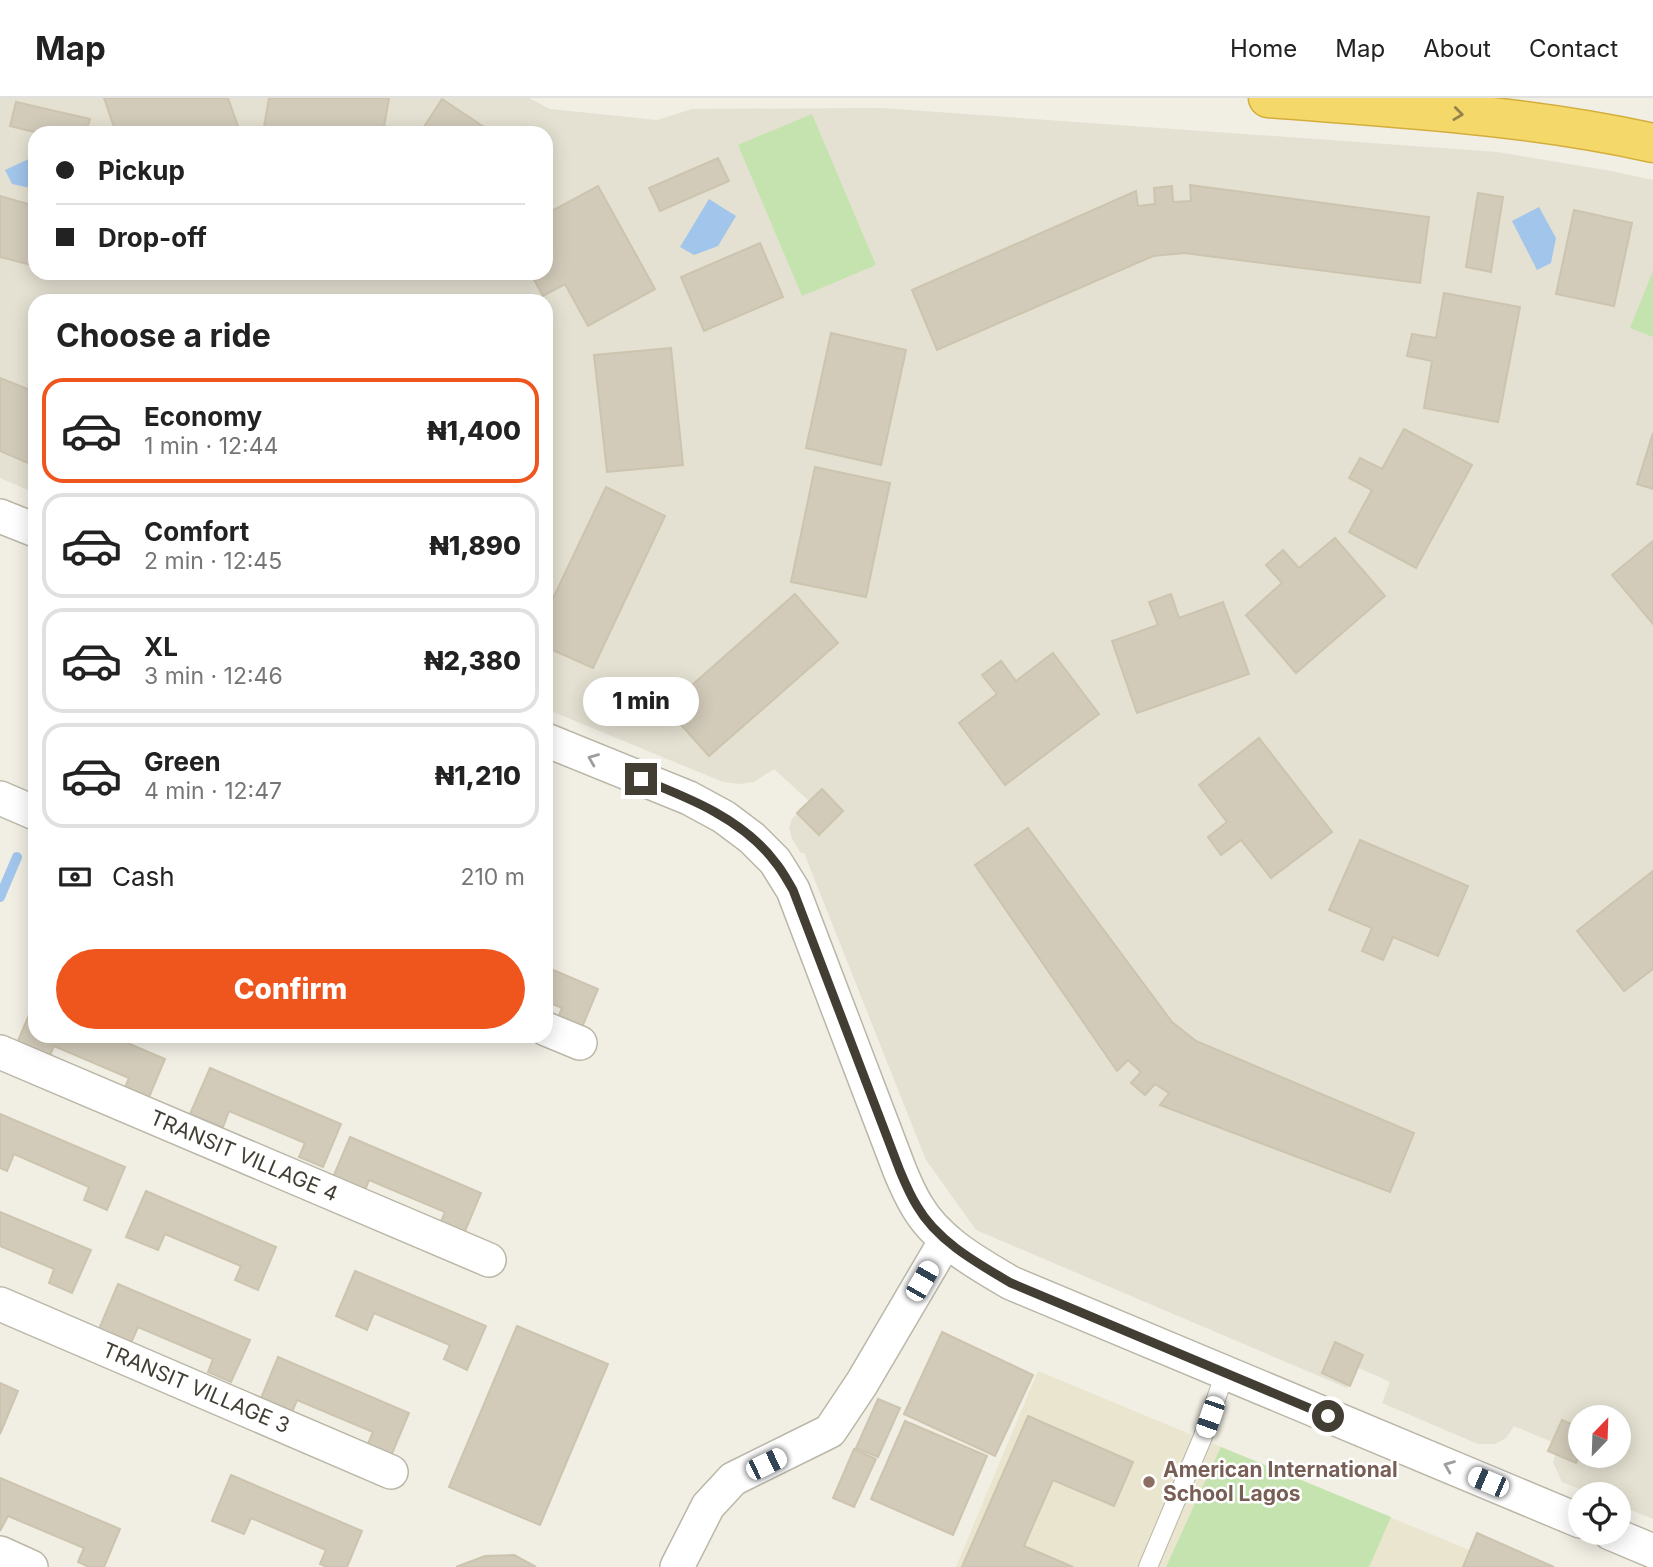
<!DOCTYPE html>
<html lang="en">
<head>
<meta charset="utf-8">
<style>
  :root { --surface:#fff; --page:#f2f2f2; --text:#222; --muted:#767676; --line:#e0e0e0; --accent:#ee561e }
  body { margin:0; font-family:Inter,sans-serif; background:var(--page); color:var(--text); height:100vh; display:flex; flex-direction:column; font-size:26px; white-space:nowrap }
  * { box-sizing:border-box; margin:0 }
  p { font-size:23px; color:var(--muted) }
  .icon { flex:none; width:38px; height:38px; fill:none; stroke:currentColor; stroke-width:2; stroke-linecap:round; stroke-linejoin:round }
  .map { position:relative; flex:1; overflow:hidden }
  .side { position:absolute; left:28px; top:196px; width:525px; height:749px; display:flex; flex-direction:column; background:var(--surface); border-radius:21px; box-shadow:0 4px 18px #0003 }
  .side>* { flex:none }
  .hud { position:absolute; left:28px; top:28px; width:525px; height:154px; border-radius:21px; box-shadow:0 4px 18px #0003; display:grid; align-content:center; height:154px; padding:0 28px; background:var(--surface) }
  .needle { width:46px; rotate:23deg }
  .tools { position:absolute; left:1568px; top:1307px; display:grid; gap:14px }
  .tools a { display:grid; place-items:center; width:63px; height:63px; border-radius:50%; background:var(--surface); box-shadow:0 4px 18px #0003; font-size:35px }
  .end { position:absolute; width:32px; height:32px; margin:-16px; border:9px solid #423e34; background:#fff; box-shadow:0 0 0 4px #fff }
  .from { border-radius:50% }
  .bubble { position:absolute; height:49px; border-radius:24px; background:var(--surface); box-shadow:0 4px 18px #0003; font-size:23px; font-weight:800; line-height:49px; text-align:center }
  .car { position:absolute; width:21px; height:42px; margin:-21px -10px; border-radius:9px; box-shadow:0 0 5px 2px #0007; background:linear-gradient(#fff 24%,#345 0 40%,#fff 0 76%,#345 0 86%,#fff 0) }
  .hud b { display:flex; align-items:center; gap:24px; height:66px; font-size:26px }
  .hud b+b { border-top:2px solid var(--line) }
  .hud i { width:18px; height:18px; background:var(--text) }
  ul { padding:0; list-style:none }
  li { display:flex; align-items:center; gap:21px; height:105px; margin:0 14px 10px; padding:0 14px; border:4px solid var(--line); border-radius:21px }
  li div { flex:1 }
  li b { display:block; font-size:26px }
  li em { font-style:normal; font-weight:800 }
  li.selected { border-color:var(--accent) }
  li>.icon { width:63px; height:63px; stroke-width:1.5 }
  h2 { padding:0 28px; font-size:32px; line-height:84px }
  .pay { display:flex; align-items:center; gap:18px; height:77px; padding:0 28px; font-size:26px }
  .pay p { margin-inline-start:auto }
  .primary-button { display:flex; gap:14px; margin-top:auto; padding:14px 28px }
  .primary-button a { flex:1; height:80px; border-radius:42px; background:var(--accent); color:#fff; font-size:28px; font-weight:800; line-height:80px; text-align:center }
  header { display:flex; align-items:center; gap:42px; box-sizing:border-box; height:98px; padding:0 35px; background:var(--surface); border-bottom:2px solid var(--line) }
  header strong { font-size:33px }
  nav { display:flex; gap:38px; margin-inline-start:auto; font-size:24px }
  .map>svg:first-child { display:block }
  .residential { fill:#e4e1d2; fill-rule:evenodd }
  .education { fill:#e9e5ce }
  .green { fill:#c5e3ae }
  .water { fill:#a2c5eb }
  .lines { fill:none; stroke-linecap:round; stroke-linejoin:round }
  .stream { stroke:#a2c5eb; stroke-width:10 }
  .building { fill:#d2cbba; stroke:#ccc4ae; stroke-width:2 }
  .lane-casing { stroke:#bbb7a7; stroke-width:20 }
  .street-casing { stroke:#bbb7a7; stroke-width:36 }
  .highway-casing { stroke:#d4ae3b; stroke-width:41 }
  .lane { stroke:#fff; stroke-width:18 }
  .street { stroke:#fff; stroke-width:33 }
  .highway { stroke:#f5d86a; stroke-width:38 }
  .oneway { stroke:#93834c }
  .oneway2 { stroke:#a09e9a }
  .route { stroke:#423e34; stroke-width:9 }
  .education-dot { fill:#8d6e63; stroke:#fff; stroke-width:2.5 }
  .labels { text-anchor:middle; stroke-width:5; stroke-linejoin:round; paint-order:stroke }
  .street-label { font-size:21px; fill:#423e34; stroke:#fff }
  .education-label { font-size:21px; font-weight:bold; fill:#785e54; stroke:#fff; text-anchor:start }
</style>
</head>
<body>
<header>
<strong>Map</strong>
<nav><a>Home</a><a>Map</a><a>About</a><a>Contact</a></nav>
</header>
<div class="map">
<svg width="1653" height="1469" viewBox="0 0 1653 1469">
  <rect width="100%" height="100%" fill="#f1eee4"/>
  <!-- residential -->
  <path class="residential" d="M0,0h529l21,11 107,11 35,-11 189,-1 616,44 114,19 42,9v1339l-34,-14v-11h-26l-31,-12 -9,-20 3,-8 -8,-3 4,-9 -38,-16 -8,12 -11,6h-17l-96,-41 8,-21 -15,-7 -17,-7 -11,20 -371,-158 -50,-70 -122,-307h-3l-9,-14 -3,-11 3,-9 17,-18 -35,-32 -20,13 -15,2 -16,-2 -177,-73v-408h-511v192l-35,-15zM35,35h511v140h-511zM1580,1320h39v38h-39z"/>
  <!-- education -->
  <path class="education" d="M1038,1273l431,179 8,-17 77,34h-598z"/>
  <!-- green -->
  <g class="green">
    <path d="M812,16l64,151 -74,31 -64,-151z"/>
    <path d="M1653,173v66l-23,-9z"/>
    <path d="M1221,1349l170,70 -22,50h-203z"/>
  </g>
  <!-- water -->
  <g class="water">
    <path d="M35,58v33l-23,-5 -7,-14z"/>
    <path d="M709,101l27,17 -18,30 -24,9 -14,-8z"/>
    <path d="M1539,109l17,31 -5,25 -14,7 -25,-49z"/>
  </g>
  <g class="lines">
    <!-- stream -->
    <path class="stream" d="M0,799l17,-40"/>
  </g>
  <!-- building -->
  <g class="building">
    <path d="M104,0h124l11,31 -12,4h-111z"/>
    <path d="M269,0h120l-6,35h-120z"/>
    <path d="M442,1l51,34h-73z"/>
    <path d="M16,4l74,17 -4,14h-48l-28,-7z"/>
    <path d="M718,60l11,23 -69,30 -11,-23z"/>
    <path d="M1190,87l239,32 -9,66 -236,-30 -31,3 -216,94 -25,-60 224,-99 2,15 17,-2 -1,-16 18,-2 1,16 18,-1z"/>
    <path d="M598,88l57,103 -67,37 -23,-42 -22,12 -11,-20 5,-3h9v-5l7,-4 -7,-14v-36z"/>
    <path d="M1478,95l25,4 -12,75 -25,-5z"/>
    <path d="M0,98l35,10v60l-35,-9z"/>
    <path d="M1574,112l58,13 -18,83 -58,-12z"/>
    <path d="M760,145l23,54 -79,34 -23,-54z"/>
    <path d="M1444,195l76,14 -22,115 -74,-14 8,-47 -25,-5 5,-22 24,4z"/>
    <path d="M831,235l75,17 -25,115 -75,-17z"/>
    <path d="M671,250l12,117 -76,7 -13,-117z"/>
    <path d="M0,280l35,14v74l-35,-15z"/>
    <path d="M1404,331l68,36 -56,103 -67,-36 23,-42 -23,-12 11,-20 22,11z"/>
    <path d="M1653,335v56l-16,-5z"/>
    <path d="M815,369l75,16 -24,114 -75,-15z"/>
    <path d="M606,389l59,29 -72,152 -47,-21v-34z"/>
    <path d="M1335,440l50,58 -89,77 -50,-58 36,-32 -16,-18 17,-15 16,18z"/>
    <path d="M1653,443v83l-41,-49z"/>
    <path d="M795,496l43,49 -129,113 -43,-48z"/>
    <path d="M1171,496l8,24 44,-16 26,72 -112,39 -25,-72 46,-16 -9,-23z"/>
    <path d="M1053,555l46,61 -94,71 -46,-62 38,-29 -15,-19 19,-14 15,20z"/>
    <path d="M1259,640l73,94 -61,46 -30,-38 -20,15 -13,-18 19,-15 -28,-37z"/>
    <path d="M822,691l21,22 -24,24 -22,-22z"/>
    <path d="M1028,730l144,194 24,19 218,92 -24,59 -230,-87 9,-12 -14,-9 -10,11 -14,-12 10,-11 -13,-12 -11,11 -142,-206z"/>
    <path d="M1360,742l108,46 -30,70 -45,-19 -10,23 -21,-9 10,-23 -43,-18z"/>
    <path d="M1653,773v98l-29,22 -47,-60z"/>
    <path d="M546,869l52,22 -18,43 -24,-10 6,-14 -16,-7z"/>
    <path d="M34,905l1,33h76l54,23 -18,43 -24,-10 6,-14 -75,-32 -7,16 -32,-14z"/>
    <path d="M210,970l131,56 -18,43 -24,-10 6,-14 -76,-32 -6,16 -33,-13z"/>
    <path d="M0,1016l125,53 -18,43 -23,-10 5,-13 -75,-33 -7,17 -7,-3z"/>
    <path d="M350,1039l131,56 -18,43 -24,-10 6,-14 -76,-32 -6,16 -32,-14z"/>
    <path d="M146,1093l130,56 -18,43 -23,-10 6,-14 -76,-32 -7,16 -32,-13z"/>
    <path d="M0,1114l91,38 -19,43 -23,-10 5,-14 -54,-23z"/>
    <path d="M355,1173l131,55 -19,44 -23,-11 6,-14 -76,-32 -7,17 -31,-14z"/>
    <path d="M118,1186l132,56 -19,42 -23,-10 5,-13 -75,-32 -7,16 -32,-14z"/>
    <path d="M517,1228l91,38 -68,161 -91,-38z"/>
    <path d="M942,1234l91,43 -38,81 -91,-42z"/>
    <path d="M1335,1244l28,13 -13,31 -28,-13z"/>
    <path d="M278,1259l131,56 -18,43 -24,-10 6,-14 -76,-32 -7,17 -31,-14z"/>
    <path d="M0,1285l18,8 -18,43z"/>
    <path d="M878,1301l22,9 -22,49 -22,-9z"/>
    <path d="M1028,1318l105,46 -19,44 -61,-26 -29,66 49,21h-111z"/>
    <path d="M1562,1322l18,8v27l-4,8 -28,-12z"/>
    <path d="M905,1323l82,35 -34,79 -82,-36z"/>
    <path d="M854,1351l22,10 -22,48 -21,-9z"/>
    <path d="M231,1377l131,56 -15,36h-20l-7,-3 6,-14 -75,-32 -7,16 -32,-13z"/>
    <path d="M0,1380l120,51 -16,38h-15l-11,-5 6,-14 -76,-32 -8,15z"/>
    <path d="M1477,1435l77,34h-91z"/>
    <path d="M514,1457l22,12h-80l29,-11z"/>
  </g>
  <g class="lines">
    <!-- lane casing -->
    <g class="lane-casing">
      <path id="lane" d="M1148,1469l54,-128 23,-66"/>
    </g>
    <!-- street casing -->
    <g class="street-casing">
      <g id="street">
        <path d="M0,418l35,14"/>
        <path d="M546,642l143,58 35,19 28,21 23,23 18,29 107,281c5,12 10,24 17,35 20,35 60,57 94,77l569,238"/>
        <path d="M0,700l35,15"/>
        <path d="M546,931l34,14"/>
        <path d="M0,954l489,208"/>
        <path d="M0,1206l391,168"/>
        <path d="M1610,1435l43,18"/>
        <path d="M0,1455l31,14"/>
        <path d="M677,1469l31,-61 25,-27 97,-48 32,-48 84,-143"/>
      </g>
    </g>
    <!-- highway casing -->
    <g class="highway-casing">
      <path id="highway" d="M1268,0c127,10 260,17 385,45"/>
    </g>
    <!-- lane -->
    <use href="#lane" class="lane"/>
    <!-- street -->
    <use href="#street" class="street"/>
    <!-- highway -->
    <use href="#highway" class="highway"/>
  </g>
  <!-- one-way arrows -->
  <defs><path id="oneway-chevron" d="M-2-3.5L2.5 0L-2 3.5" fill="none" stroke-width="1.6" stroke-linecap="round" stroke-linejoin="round" transform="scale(1.75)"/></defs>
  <use class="oneway" href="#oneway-chevron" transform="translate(1458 16) rotate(7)"/>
  <g class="oneway2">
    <use href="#oneway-chevron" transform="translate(593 661) rotate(-158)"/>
    <use href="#oneway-chevron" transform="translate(1449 1368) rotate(-158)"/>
  </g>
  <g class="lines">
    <!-- route -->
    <path class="route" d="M641,681c48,19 102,40 134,83 7,8 12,18 18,28l107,281c5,12 10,24 17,35 20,35 60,57 94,77l317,133"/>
  </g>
  <!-- markers -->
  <circle class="education-dot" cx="1149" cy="1384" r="7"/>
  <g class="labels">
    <!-- street labels -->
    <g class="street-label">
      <text transform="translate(244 1058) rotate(23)" y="7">TRANSIT VILLAGE 4</text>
      <text transform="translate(196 1290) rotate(23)" y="7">TRANSIT VILLAGE 3</text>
    </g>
    <!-- education labels -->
    <g class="education-label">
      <text x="1163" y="1379">American International<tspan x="1163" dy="24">School Lagos</tspan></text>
    </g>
  </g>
</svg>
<div class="tools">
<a><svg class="needle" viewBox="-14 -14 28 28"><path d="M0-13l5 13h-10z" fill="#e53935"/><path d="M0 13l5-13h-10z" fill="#767676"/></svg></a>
<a><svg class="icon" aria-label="locate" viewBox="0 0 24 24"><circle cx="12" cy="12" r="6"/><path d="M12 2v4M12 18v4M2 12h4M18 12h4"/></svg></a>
</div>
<i class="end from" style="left:1328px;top:1318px"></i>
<i class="end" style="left:641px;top:681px"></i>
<div class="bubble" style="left:583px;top:579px;width:116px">1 min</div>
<i class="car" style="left:922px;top:1183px;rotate:30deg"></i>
<i class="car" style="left:1210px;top:1319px;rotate:199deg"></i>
<i class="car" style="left:766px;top:1366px;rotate:64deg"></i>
<i class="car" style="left:1488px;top:1384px;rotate:293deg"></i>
<div class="hud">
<b><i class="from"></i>Pickup</b>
<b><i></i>Drop-off</b>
</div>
<section class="side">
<h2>Choose a ride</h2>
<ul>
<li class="selected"><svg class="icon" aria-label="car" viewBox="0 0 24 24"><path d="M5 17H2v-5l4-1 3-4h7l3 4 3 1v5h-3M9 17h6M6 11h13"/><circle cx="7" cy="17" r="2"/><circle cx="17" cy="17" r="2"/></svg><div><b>Economy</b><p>1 min · 12:44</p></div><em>₦1,400</em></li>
<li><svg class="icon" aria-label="car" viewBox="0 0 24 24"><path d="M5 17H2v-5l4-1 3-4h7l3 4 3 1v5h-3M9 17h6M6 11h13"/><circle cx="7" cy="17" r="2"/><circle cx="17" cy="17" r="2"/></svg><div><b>Comfort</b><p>2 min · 12:45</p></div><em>₦1,890</em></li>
<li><svg class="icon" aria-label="car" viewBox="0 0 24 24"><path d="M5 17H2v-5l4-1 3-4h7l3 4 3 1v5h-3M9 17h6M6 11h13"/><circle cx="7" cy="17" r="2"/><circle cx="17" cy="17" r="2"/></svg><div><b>XL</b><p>3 min · 12:46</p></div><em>₦2,380</em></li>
<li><svg class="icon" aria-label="car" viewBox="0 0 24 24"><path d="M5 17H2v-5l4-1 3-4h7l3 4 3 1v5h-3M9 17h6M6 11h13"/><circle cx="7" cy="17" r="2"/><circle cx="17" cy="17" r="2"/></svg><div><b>Green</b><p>4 min · 12:47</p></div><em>₦1,210</em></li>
</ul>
<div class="pay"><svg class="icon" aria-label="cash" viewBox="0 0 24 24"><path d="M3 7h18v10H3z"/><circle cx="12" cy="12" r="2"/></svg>Cash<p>210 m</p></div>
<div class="primary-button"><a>Confirm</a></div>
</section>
</div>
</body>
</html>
